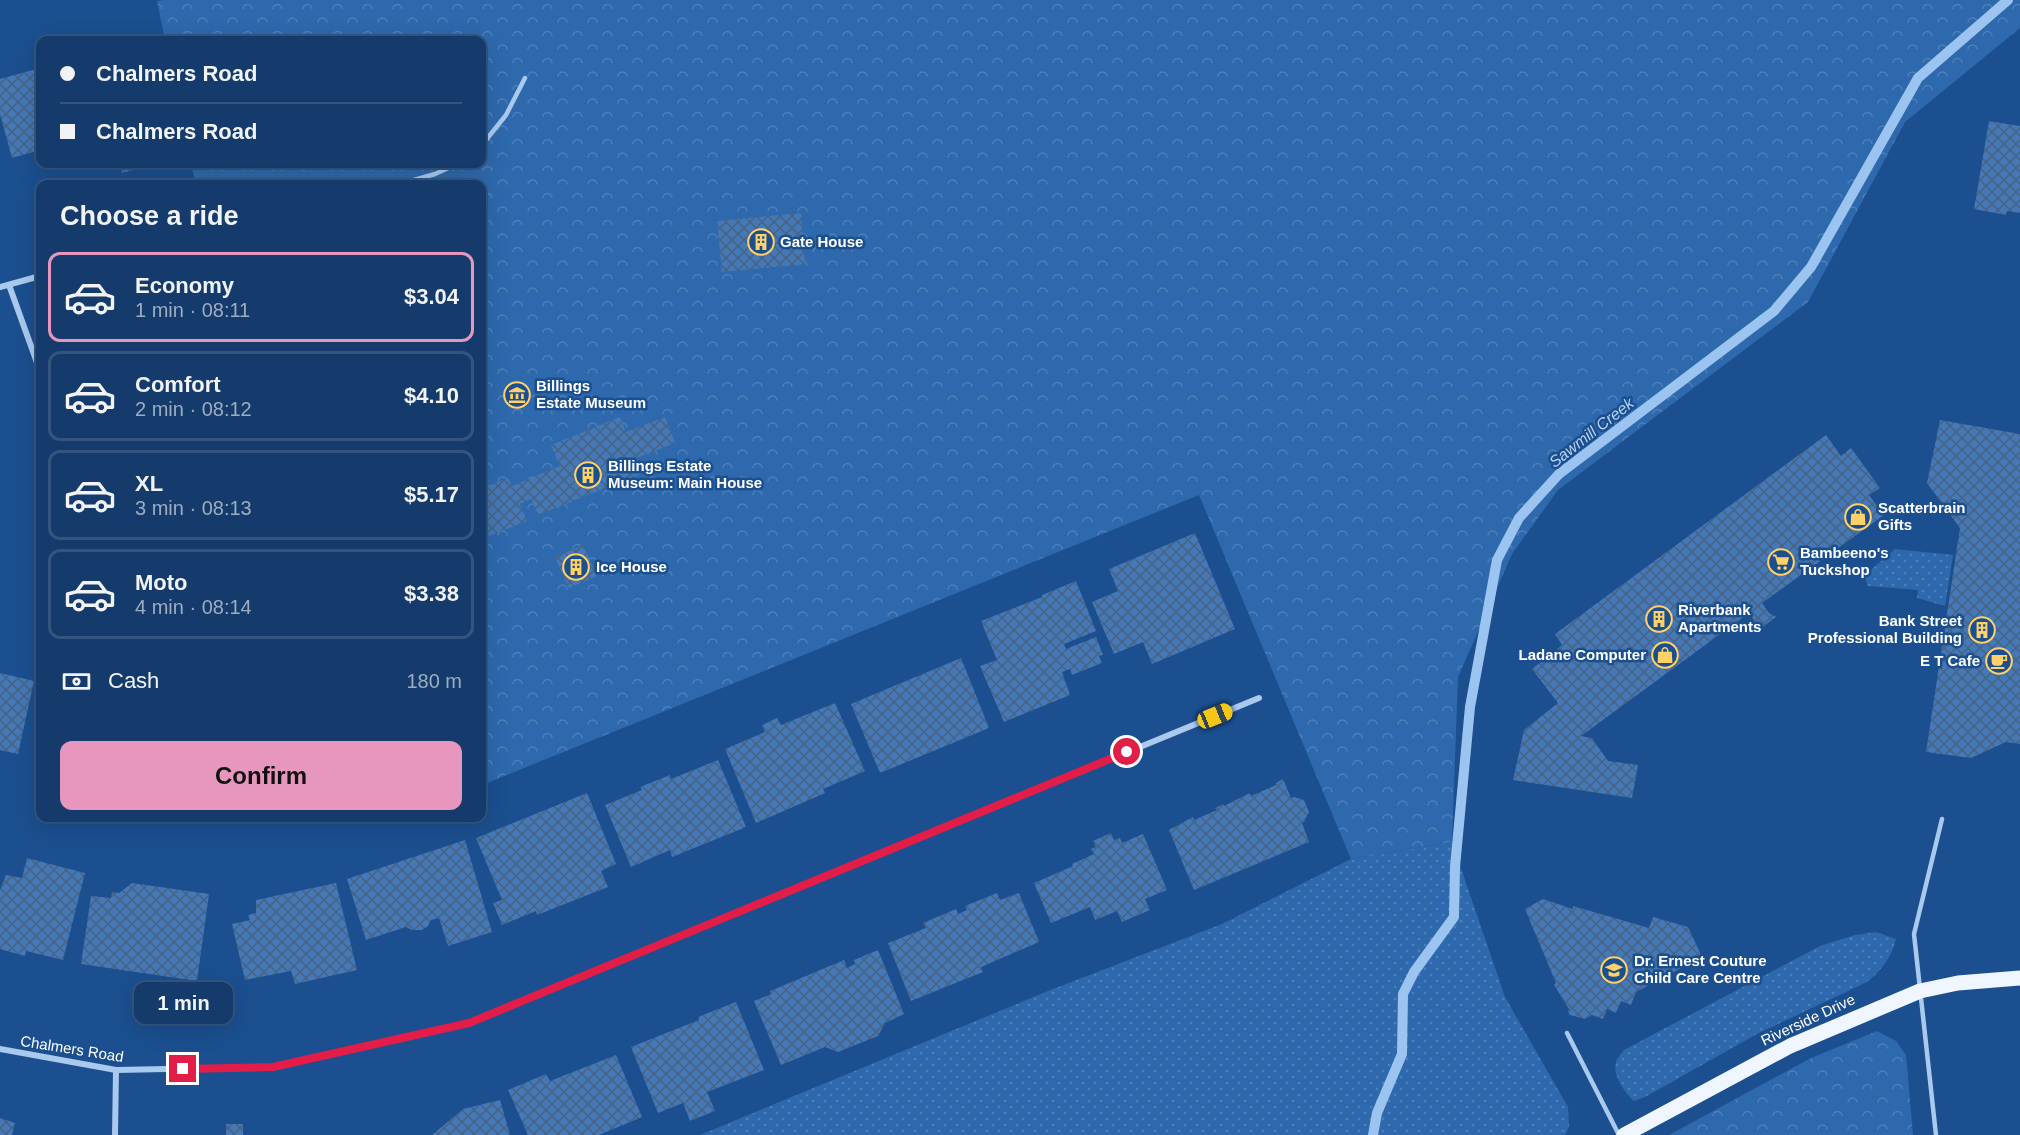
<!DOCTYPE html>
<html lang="en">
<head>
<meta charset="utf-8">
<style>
  :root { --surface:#143b6b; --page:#214673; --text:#f1f3f6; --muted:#9dadc1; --line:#33557e; --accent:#e797bd }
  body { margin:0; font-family:Arial,sans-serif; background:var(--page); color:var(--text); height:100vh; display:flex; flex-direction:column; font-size:22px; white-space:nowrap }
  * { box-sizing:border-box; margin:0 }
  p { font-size:20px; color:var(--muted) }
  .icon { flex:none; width:33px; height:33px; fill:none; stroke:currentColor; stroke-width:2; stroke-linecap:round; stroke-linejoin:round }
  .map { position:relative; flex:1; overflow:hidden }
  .panel { position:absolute; left:36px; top:180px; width:450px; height:642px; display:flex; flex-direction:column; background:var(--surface); border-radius:12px; box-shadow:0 6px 24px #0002,0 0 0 2px var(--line) }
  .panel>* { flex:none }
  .guide { position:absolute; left:36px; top:36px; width:450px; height:132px; border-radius:12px; box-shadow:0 6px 24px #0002,0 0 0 2px var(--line); display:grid; align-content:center; height:132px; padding:0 24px; background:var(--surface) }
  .end { position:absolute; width:27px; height:27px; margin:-14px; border:8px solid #e11d48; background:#fff; box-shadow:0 0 0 3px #fff }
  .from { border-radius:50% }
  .bubble { position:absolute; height:42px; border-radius:12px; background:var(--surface); box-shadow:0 6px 24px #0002,0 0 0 2px var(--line); font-size:20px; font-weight:600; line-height:42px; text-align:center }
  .car { position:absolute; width:18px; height:36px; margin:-18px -9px; border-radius:8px; box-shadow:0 0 4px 2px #0007; background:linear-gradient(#f5c518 24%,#345 0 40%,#f5c518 0 76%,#345 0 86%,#f5c518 0) }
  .guide b { display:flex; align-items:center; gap:21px; height:57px; font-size:22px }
  .guide b+b { border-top:2px solid var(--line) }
  .guide i { width:15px; height:15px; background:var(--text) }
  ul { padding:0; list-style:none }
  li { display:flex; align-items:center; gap:18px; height:90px; margin:0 12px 9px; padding:0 12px; border:3px solid var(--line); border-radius:12px }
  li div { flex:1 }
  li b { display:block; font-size:22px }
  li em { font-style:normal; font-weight:600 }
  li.on { border-color:var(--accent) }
  li>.icon { width:54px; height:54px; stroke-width:1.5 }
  h2 { padding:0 24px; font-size:27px; line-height:72px }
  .pay { display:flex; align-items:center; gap:15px; height:66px; padding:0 24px; font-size:22px }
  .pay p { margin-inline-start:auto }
  .action { display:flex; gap:12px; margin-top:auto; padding:12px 24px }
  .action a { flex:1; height:69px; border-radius:12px; background:var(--accent); color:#111; font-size:24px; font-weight:600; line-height:69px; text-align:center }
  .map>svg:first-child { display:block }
  .grass { fill:url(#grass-dots) }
  .park { fill:url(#park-crowns) }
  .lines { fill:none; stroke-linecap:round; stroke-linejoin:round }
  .stream { stroke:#9cc4f0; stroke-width:10 }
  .building { fill:url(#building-cross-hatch) }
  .service { stroke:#a9c9ee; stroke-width:4.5 }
  .minor { stroke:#a9c9ee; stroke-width:6 }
  .primary { stroke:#f0f6ff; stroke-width:15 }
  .route { stroke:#e11d48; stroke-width:8 }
  .labels { text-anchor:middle; stroke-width:5; stroke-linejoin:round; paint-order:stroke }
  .poi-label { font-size:15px; font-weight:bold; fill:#fff; stroke:#1b4f8f; text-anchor:start }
  .street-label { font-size:15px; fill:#fff; stroke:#1b4f8f }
  .water-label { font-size:16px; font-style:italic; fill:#b5d3f5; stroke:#1b4f8f }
</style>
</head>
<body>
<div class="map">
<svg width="2020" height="1135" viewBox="0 0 2020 1135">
  <defs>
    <pattern id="grass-dots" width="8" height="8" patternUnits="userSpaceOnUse" patternTransform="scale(1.5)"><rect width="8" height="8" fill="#2e69ad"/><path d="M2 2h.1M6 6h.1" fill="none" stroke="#4d80b9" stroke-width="1.8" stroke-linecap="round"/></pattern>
    <pattern id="park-crowns" width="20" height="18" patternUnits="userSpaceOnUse" patternTransform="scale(1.5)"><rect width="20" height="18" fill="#2e69ad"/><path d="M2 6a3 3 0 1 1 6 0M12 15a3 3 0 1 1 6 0" fill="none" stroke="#4d80b9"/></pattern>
    <pattern id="building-cross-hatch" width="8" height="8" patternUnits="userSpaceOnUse" patternTransform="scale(1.5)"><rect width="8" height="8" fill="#4478b7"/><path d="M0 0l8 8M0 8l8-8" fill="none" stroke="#486282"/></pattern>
  </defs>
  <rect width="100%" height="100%" fill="#1b4f8f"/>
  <!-- grass -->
  <g class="grass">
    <path d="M1895,549l58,6 -8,51 -28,-8 1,-8 -50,-4 -4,-10z"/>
    <path d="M1452,842l53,155 63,110 1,20 -4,8h-865l348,-144 174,-67 129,-65z"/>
    <path d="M1876,932l20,7c-4,18 -15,32 -29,43l-110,52 -112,63 -11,4c-9,-8 -22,-26 -18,-39 1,-4 6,-9 8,-12l196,-104 35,-11z"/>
  </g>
  <!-- park -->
  <g class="park">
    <path d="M164,0h1856v28l-115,94 -97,180 -250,188 -46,64 -54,123 -6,165 -101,17 -152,-364 -717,290v-601h-286l-5,-20h291v-124h-317l-8,-39z"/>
    <path d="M1877,1031l19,10 10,14 7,80h-244l142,-77z"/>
  </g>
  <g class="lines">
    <!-- stream -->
    <path class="stream" d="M1373,1135l4,-22 25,-59 1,-60 11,-22 40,-55 1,-50 15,-160 27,-147 22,-42 40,-44 215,-163 37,-44 107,-189 90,-78"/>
  </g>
  <!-- building -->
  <g class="building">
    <path d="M40,68v82l-28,8 -12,-44v-35z"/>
    <path d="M1989,121l31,5v87l-13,-2 -1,4 -32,-6z"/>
    <path d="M119,164h36l-33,9z"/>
    <path d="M801,213l4,51 -83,8 -5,-51z"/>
    <path d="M620,417l6,15 39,-15 10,26 -38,15 6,15 -105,42 -7,-16 -11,5 7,17 -38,15 -7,-19v-29l26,-10 4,8 48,-20 -9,-21z"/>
    <path d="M1940,420l80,14v310l-14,-2 -35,16 -45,-6 34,-224 -33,-45z"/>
    <path d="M1826,435l15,21 10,-8 29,40 -11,7 15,20 -122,88 7,10 7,4 -20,15 -3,-4 1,-8 -5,-7 -168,123 11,2 16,23 30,4 -6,33 -119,-18 11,-50 34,-27 -26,-34 30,-24 -7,-11z"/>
    <path d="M1195,533l40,96 -83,35 -9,-22 -29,12 -22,-52 26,-11 -9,-22z"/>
    <path d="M583,545l14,31 -28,12 -14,-31z"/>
    <path d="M1076,581l20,50 -32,13 2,5 30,-12 7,18 -4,1 3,7 -30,12 -2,-6 -8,3 8,23 -66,27 -24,-56 17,-6 -16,-39 61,-24v-2z"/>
    <path d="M961,658l28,70 -109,45 -29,-69z"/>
    <path d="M0,673l34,8 -16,73 -18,-4z"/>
    <path d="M835,703l30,68 -42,18 2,4 -69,30 -31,-74 40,-17 -3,-7 15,-7 4,7z"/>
    <path d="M38,707h2v22h-1z"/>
    <path d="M718,760l28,67 -74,30 -2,-7 -39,17 -26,-62 37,-15 -2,-3 30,-12 1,4z"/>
    <path d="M1283,779l8,19 3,-1 10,3 5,12 -5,10 -2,1 7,19 -115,48 -25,-60 24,-13 1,3 23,-10 -2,-2 9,-4v2l26,-13 1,3 25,-11v-2z"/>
    <path d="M587,793l29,71 -15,7 7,16 -71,28 -1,-4 -34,14 -9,-22 9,-3 -26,-62z"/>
    <path d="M1111,833l3,7 6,-2 2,5 21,-9 24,56 -22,9 5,11 -28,12 -5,-11 -22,9 -5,-13 -39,16 -17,-40 39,-17 -1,-2 22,-10 -3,-5 5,-2 -3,-6z"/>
    <path d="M465,840l27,92 -44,14 -9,-28 -8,2 -3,6 -6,4h-10l-6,-3 -40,13 -19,-61z"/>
    <path d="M27,858l58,15 -22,87 -37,-9 -1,5 -25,-7v-59l6,-15 16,3z"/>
    <path d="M132,883l77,11 -12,87 -116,-17 10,-68 20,2 1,-6 7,1z"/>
    <path d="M336,883l21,87 -62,14 -4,-13 -46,9 -13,-56 18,-4 -2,-5 8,-2v-13z"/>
    <path d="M997,893l3,7 19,-7 20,49 -58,25 2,5 -72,29 -23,-58 38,-15 -3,-5 33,-14 2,5 9,-4 -2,-4z"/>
    <path d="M1543,899l30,10v-3l76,22 4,-11 35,10 14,30 -66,35 -5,13 -10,-4 -5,12 -9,-4 -4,10 -11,-4 -7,4 -15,-4 -2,-3 1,-3 -15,-24 2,-2 -31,-74z"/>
    <path d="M878,950l26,64 -19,9 -7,13 -40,16 -13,-5 -44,18 -27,-64 17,-7 -1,-3 74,-31 3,8 8,-4 -1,-4z"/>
    <path d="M736,1002l28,68 -57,22 8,19 -25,10 -7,-18 -25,10 -27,-66 68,-27 -1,-3z"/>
    <path d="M616,1055l26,62 -43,18h-71l-20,-45 38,-16 4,7z"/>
    <path d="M500,1100l10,35h-78l31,-26z"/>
    <path d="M0,1118l15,5 -3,12h-12z"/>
    <rect x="226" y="1124" width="17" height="11"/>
  </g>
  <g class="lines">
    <!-- service -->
    <g class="service">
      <path d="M482,145l24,-30 19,-37"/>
      <path d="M400,184l35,-10 22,-10"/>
      <path d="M1567,1033l52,102"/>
      <path d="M1936,1135l-22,-201 28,-115"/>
    </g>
    <!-- minor -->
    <g class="minor">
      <path d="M9,285l31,86"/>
      <path d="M0,287l40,-11"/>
      <path d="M0,1049l116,21 157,-3 196,-44 790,-325"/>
      <path d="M115,1135l1,-65"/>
    </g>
    <!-- primary -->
    <path class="primary" d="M1624,1135l166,-89 130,-55 38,-8 62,-5"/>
  </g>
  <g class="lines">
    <!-- route -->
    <path class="route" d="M183,1069l90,-2 196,-44 658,-271"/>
  </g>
  <!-- icons -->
  <defs>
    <g id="building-ring" transform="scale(1.35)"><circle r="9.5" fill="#1b4f8f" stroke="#ffd166" stroke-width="1.5"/><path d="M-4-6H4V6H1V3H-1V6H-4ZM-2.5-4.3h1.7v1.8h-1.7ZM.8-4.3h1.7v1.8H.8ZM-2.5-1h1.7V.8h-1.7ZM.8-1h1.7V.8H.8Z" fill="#ffd166"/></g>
    <g id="museum-ring" transform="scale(1.35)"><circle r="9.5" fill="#1b4f8f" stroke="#ffd166" stroke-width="1.5"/><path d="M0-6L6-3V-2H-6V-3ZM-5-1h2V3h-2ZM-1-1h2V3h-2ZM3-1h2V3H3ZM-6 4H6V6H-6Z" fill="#ffd166"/></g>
    <g id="shop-ring" transform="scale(1.35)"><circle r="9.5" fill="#1b4f8f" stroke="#ffd166" stroke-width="1.5"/><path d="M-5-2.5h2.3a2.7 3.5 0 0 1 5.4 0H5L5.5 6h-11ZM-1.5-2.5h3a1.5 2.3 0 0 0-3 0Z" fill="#ffd166"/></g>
    <g id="supermarket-ring" transform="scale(1.35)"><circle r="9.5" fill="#1b4f8f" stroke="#ffd166" stroke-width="1.5"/><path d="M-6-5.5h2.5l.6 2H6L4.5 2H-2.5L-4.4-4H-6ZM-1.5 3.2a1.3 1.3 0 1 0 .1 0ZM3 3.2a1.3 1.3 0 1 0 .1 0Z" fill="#ffd166"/></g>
    <g id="cafe-ring" transform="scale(1.35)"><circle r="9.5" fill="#1b4f8f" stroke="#ffd166" stroke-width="1.5"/><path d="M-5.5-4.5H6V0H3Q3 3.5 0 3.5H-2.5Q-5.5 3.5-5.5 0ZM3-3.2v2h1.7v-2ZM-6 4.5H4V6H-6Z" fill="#ffd166"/></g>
    <g id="school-ring" transform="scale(1.35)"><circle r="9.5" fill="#1b4f8f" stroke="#ffd166" stroke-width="1.5"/><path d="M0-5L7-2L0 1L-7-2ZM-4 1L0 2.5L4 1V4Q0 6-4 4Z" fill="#ffd166"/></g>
  </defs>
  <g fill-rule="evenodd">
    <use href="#building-ring" x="761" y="242"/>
    <use href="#museum-ring" x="517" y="395"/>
    <use href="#building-ring" x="588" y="475"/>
    <use href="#shop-ring" x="1858" y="517"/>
    <use href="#supermarket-ring" x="1781" y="562"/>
    <use href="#building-ring" x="576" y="567"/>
    <use href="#building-ring" x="1659" y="619"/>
    <use href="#building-ring" x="1982" y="630"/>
    <use href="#shop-ring" x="1665" y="655"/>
    <use href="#cafe-ring" x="1999" y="661"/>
    <use href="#school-ring" x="1614" y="970"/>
  </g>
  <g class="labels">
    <!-- poi labels -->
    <g class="poi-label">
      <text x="780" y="247">Gate House</text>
      <text x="536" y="391">Billings<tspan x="536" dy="17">Estate Museum</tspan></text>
      <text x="608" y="471">Billings Estate<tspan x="608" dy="17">Museum: Main House</tspan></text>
      <text x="1878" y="513">Scatterbrain<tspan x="1878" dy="17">Gifts</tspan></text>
      <text x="1800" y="558">Bambeeno's<tspan x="1800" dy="17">Tuckshop</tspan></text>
      <text x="596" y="572">Ice House</text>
      <text x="1678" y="615">Riverbank<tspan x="1678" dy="17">Apartments</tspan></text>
      <text x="1962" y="626" text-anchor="end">Bank Street<tspan x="1962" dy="17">Professional Building</tspan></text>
      <text x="1646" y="660" text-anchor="end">Ladane Computer</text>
      <text x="1980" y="666" text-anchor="end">E T Cafe</text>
      <text x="1634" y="966">Dr. Ernest Couture<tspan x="1634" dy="17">Child Care Centre</tspan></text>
    </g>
    <!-- street labels -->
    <g class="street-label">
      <text transform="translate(1808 1020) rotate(-25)" y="5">Riverside Drive</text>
      <text transform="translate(72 1049) rotate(9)" y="5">Chalmers Road</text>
    </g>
    <!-- water labels -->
    <g class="water-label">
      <text transform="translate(1591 432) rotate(-38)" y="6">Sawmill Creek</text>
    </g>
  </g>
</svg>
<i class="end from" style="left:1127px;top:752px"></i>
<i class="end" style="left:183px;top:1069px"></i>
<div class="bubble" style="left:134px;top:982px;width:99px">1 min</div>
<i class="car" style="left:1215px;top:716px;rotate:68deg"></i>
<div class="guide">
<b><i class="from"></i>Chalmers Road</b>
<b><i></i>Chalmers Road</b>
</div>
<section class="panel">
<h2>Choose a ride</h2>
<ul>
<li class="on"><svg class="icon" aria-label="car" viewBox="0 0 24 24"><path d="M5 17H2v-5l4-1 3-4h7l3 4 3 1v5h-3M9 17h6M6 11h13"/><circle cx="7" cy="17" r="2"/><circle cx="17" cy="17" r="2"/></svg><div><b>Economy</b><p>1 min · 08:11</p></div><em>$3.04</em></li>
<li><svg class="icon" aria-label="car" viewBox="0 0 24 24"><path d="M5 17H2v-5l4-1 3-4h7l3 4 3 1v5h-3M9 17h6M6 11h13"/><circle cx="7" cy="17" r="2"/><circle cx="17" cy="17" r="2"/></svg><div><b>Comfort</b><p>2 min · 08:12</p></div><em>$4.10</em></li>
<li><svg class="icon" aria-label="car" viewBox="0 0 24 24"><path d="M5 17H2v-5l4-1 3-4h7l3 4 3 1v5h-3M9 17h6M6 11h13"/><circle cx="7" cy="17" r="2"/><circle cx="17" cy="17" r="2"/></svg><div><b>XL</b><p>3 min · 08:13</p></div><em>$5.17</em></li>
<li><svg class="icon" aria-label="car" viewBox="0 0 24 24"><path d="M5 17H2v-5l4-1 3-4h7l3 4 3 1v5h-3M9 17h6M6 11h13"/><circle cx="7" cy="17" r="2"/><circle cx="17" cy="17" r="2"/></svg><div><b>Moto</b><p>4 min · 08:14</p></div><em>$3.38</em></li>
</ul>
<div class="pay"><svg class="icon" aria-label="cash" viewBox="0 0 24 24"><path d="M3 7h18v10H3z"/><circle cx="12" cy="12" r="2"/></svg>Cash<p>180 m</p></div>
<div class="action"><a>Confirm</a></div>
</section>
</div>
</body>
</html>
